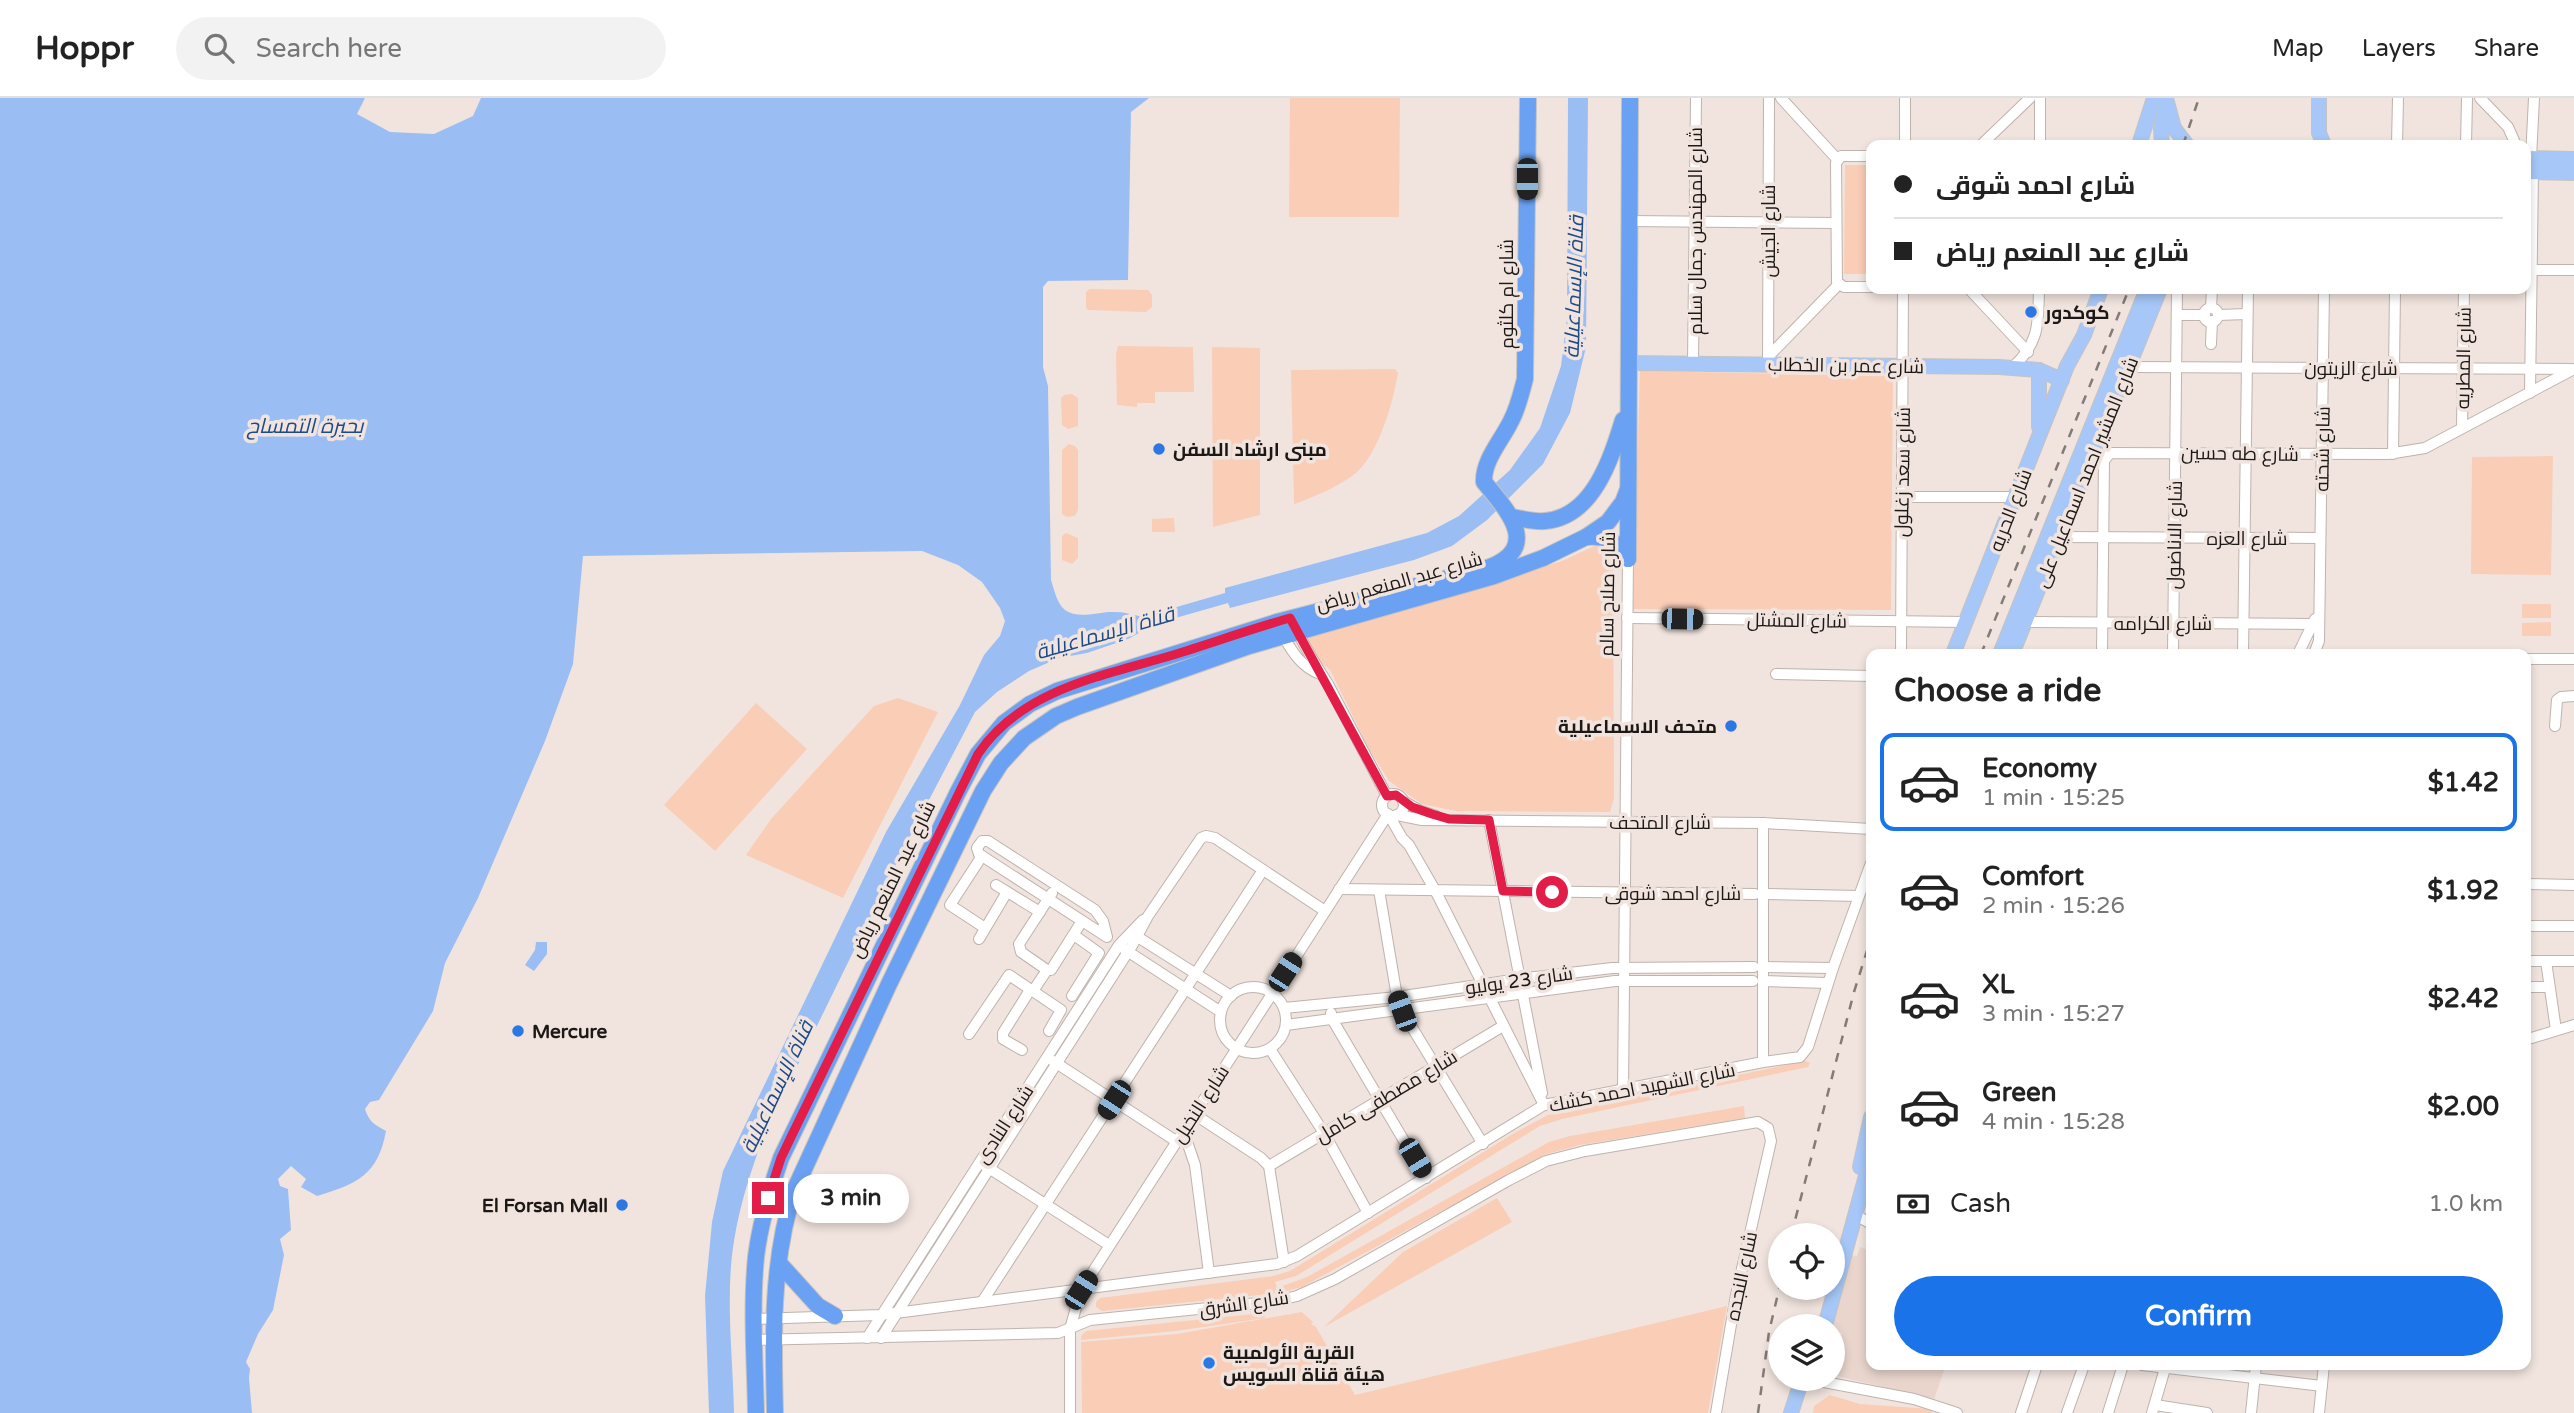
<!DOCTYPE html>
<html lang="en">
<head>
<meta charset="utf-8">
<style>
  :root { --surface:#fff; --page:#f2f2f2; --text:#222; --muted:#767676; --line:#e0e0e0; --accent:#1a73e8 }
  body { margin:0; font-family:"Varela Round",Cairo,sans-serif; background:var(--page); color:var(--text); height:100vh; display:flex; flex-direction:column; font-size:26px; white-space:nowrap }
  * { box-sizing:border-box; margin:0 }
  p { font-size:23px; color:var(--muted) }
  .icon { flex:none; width:38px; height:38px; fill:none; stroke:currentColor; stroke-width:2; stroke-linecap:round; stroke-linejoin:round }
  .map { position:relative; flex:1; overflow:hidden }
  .side { position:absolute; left:1866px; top:551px; width:665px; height:721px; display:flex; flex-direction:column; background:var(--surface); border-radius:14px; box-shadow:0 4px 10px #0003 }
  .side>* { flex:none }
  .guide { position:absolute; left:1866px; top:42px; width:665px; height:154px; border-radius:14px; box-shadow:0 4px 10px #0003; display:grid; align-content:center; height:154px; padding:0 28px; background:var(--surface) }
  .fabs { position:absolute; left:1768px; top:1125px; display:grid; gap:14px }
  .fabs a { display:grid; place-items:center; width:77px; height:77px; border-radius:50%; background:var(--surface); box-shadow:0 4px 10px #0003; font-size:35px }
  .end { position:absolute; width:32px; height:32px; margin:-16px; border:9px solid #e11d48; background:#fff; box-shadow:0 0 0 4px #fff }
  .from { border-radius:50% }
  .bubble { position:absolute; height:49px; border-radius:24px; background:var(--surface); box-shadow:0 4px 10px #0003; font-size:23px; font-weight:700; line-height:49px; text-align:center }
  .car { position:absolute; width:21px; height:42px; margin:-21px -10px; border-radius:9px; box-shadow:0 0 5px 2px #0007; background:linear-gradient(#222 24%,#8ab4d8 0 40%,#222 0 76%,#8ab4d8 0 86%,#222 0) }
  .guide b { display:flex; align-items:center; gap:24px; height:66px; font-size:26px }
  .guide b+b { border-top:2px solid var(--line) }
  .guide i { width:18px; height:18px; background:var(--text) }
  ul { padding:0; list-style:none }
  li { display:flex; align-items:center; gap:21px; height:98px; margin:0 14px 10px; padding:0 14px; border:4px solid transparent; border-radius:14px }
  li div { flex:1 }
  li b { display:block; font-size:26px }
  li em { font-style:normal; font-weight:700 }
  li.active { border-color:var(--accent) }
  li>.icon { width:63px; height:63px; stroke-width:1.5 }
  h2 { padding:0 28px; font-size:32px; line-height:84px }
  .pay { display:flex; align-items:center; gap:18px; height:77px; padding:0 28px; font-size:26px }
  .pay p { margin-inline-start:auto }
  .primary-button { display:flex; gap:14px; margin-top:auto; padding:14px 28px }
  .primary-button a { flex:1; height:80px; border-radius:42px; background:var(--accent); color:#fff; font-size:28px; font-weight:700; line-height:80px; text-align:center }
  header { display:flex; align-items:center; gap:42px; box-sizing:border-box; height:98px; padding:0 35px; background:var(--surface); border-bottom:2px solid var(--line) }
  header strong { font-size:33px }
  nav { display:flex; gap:38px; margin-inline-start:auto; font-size:24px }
  .search { width:490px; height:63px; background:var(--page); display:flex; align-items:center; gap:18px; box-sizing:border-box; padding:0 24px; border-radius:38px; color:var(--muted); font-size:26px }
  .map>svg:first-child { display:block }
  .built { fill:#e9d5cc }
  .green { fill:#facdb7 }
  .water { fill:#9abef4 }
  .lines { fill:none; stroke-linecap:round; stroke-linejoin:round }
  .minor-casing { stroke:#beb3ad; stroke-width:12 }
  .major-casing { stroke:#c4c3c2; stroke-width:16 }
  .highway-casing { stroke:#c4c3c2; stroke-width:18 }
  .minor { stroke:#fff; stroke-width:10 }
  .major { stroke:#a6c7f7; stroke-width:14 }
  .highway { stroke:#6ba1f2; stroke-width:16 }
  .rail { stroke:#837b77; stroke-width:2.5; stroke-dasharray:9 9; stroke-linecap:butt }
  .route { stroke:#e11d48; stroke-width:9 }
  .poi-dot { fill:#2b77e3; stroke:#f1e4de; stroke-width:2.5 }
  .labels { text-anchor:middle; stroke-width:7; stroke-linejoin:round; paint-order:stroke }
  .street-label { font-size:19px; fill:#1c1816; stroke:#f1e4de }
  .poi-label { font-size:19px; font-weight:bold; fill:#1c1816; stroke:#f1e4de; text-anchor:start }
  .water-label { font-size:21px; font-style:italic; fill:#1d4a89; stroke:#f1e4de }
</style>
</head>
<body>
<header>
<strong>Hoppr</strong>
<div class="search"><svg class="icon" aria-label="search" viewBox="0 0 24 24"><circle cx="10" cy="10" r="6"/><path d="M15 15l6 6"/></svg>Search here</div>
<nav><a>Map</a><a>Layers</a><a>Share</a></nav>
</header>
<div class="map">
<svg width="2574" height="1315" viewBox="0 0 2574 1315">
  <rect width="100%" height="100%" fill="#f1e4de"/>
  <!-- built -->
  <path class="built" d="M1860,1149l11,4v114h75l-12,34 -97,-23 5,-17 -8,-3 8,-23 -4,-1 -7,-10 19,-67 7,1z"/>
  <!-- green -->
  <g class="green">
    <path d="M1290,0h110l-1,119h-110z"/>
    <path d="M1845,67h26v109h-27z"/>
    <path d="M1090,191l58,1 4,5v12l-6,5 -58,-2 -2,-2v-16z"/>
    <path d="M1118,248l75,1 1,45h-39v11h-18v4l-20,-2 -1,-51z"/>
    <path d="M1212,249l48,1v167l-47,12z"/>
    <path d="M1395,271l3,4c-5,30 -19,79 -41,99 -13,12 -47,27 -63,32l-3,-134z"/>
    <path d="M1640,273l253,5 -2,234 -258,-1z"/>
    <path d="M1072,296l6,4v28l-10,3 -6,-4 -1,-27 3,-3z"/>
    <path d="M1069,346l6,2 3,4v60l-3,6 -8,1 -5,-3v-64z"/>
    <path d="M2553,358l-2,119 -80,-1 1,-117z"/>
    <path d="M1174,420l1,14h-23v-13z"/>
    <path d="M1066,435l12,5v20l-6,6 -10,-4v-24z"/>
    <path d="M1601,445l12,7 1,248 -4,14 -154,-1 -34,-7 -33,-23 -20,-32 -39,-79 -14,-11 -12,-21 258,-77z"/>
    <rect x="2522" y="506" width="29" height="14"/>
    <path d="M2551,524v14h-29v-13z"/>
    <path d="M898,600l40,14 -95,186 -97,-43 25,-36 103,-113z"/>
    <path d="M756,605l51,46 -92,102 -51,-46z"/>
    <path d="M1805,963l5,2 -2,4 -246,52 -22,7 -244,150 -21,6 2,6 30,-11 242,-135 21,-6 174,-30 1,12 -165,27 -33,9 -245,133 -23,6 -177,18 -6,-4v-5l4,-4 173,-22 17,-5 226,-139 32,-17z"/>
    <path d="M1497,1100l15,24 -188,105 79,-75z"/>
    <path d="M1727,1208l-19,107h-626l-1,-71 96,-8 125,-22 11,10 -2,2 5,3 39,68z"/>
    <path d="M1264,1215l1,5 -89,13 -95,9v-4l5,-5z"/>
    <path d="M1830,1297l30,9 72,5v4h-119l1,-7z"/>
  </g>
  <!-- water -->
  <g class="water">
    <path d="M0,0h365l-8,16 33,18 44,2 39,-18 8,-18h668l-18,14 -3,168 -80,1 -5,6v80l5,19 3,194c3,9 6,24 14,30 14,10 34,1 49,2 10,0 19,2 28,5l83,-24v-5l202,-55 32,-17 51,-46 30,-42 21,-62 6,-48 1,-220h20l-2,249 -16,66 -27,51 -56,56 -35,26 -38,14 -184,48 -2,-5 -84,24 -5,6 -11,6 -41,14 -28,5 -30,13 -32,21 -22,20 -69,132 -141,288c-13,36 -25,71 -31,109 -9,55 -1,116 0,172h-25l-4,-117 7,-74 11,-51 163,-339 74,-127 24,-50 16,-19 5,-15 -5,-13 -18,-26 -24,-17 -36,-14 -339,5 -10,108 -28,77 -67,157 -33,65 -12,48 -54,89 -9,2 -5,7c4,13 10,16 21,22 -8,44 -29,53 -69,65l-16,-9 5,-8 -15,-13 -13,13 2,7 8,3 3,41 -11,9 4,16 -11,55 -15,24 -12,28 4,7 -1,9 3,35h-252z"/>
    <path d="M536,844h11v12l-13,17 -9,-6 10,-15z"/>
  </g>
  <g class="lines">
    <!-- minor casing -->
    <g class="minor-casing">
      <g id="minor">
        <path d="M1781,0l56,61"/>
        <path d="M1905,0v47"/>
        <path d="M2480,0l28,29 8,18"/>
        <path d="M1981,47l49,-47"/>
        <path d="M2040,47v-47"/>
        <path d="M2397,47l1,-47"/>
        <path d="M2466,47l1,-47"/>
        <path d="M1871,58h-30l-5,7 1,119 7,5h27"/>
        <path d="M2531,60l3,-60"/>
        <path d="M1629,123l207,2"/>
        <path d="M2525,172h49"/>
        <path d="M1969,191l59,63"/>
        <path d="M2211,210l1,-19"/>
        <circle cx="2211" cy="217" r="7"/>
        <path d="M2177,217h28"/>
        <path d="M2218,217l29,-1"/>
        <path d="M2211,246l1,-23"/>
        <path d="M1768,259l70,-72"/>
        <path d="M1693,265l3,-265"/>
        <path d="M1768,266l1,-266"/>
        <path d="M2013,269c27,-25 25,-44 26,-78"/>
        <path d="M2128,269l442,2"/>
        <path d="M2530,295l3,-221"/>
        <path d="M2462,330l2,-139"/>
        <path d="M2393,356l2,-165"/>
        <path d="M1901,399h114"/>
        <path d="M2054,439l266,1"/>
        <path d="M1627,520l339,4"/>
        <path d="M2020,524l293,2"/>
        <path d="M1295,529c10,20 21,39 33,57l59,112"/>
        <path d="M1280,533c11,18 19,35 40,43"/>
        <path d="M1901,556l2,-365"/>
        <path d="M2102,556l2,-193 6,-8 278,1 37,-6 149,-79"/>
        <path d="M2173,556l4,-365"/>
        <path d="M2243,556l5,-365"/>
        <path d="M2298,556l17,-35"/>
        <path d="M2314,556l5,-13 5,-352"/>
        <path d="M2525,561h49"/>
        <path d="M1776,576l95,2"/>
        <path d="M2555,628l2,-26 4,-3 13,-1"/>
        <circle cx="1393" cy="707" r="11"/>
        <path d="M1403,703l18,10 15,5"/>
        <path d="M1389,717l13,23 7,7 27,47 108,213"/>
        <path d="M1397,717l25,5 341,3 108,6"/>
        <path d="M1489,722l53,273"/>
        <path d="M982,743h6l107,69 8,11 4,16 -128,-83 -2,-6z"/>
        <path d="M982,758l-32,49 35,23"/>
        <path d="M2525,786l49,1"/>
        <path d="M996,787l44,27"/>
        <path d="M1339,791l416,5"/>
        <path d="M1379,792l18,107 5,14 81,133"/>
        <path d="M1052,795l-33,51 2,8 26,18h4l31,-49"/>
        <path d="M1763,796l95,2"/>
        <path d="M2525,828h49"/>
        <path d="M1133,836l98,62"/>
        <path d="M979,841l28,-47"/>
        <path d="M1124,851l97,63"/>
        <path d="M2525,863h49"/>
        <path d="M2546,863l10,69"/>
        <path d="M1763,869l70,1"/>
        <path d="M1763,883l64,2"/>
        <path d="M2525,889h24"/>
        <circle cx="1253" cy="922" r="33"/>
        <path d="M1033,893l14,-21"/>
        <path d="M1072,898l27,-43 -25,-18"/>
        <path d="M1284,910l113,-11 122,-18 93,-11 142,-1"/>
        <path d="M1331,915l1,6 94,159"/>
        <path d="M1286,927l329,-44h138"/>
        <path d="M969,936l40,-59 52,35 -12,21"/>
        <path d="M2525,942l49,-15"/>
        <path d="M1270,951l54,84 44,80"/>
        <path d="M1022,952l-19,-11v-6l27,-43"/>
        <path d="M1053,963l123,80"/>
        <path d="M1763,964v-239"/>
        <path d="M1623,993l5,-532"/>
        <path d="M1194,1016l67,44 8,8 15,96"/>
        <path d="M1183,1032l12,35 14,108"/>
        <path d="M984,1067l125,80"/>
        <path d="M1269,1068l234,-140"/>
        <path d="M1856,1117l15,9"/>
        <path d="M982,1204l281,-432"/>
        <path d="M754,1221l126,-4 397,-51 20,-8 247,-151 219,-43 37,-5 8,-10 25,-79 38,-105"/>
        <path d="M867,1240l252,-393 24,-25"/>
        <path d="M881,1240l252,-394 15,-28 53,-78 5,-2 9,2 110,73"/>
        <path d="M755,1242l303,-7 32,-13 186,-19 21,-5 38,-17 174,-99 37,-19 39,-10 173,-29 10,6 3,13 -35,154 -20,118"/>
        <path d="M2142,1267l180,21"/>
        <path d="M1808,1281l106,20 43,14"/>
        <path d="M2155,1307l52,8"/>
        <path d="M1070,1315v-84l11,-39 307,-476"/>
        <path d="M2021,1315l16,-48"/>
        <path d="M2067,1315l17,-48"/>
        <path d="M2108,1315l15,-48"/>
        <path d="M2152,1315l14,-48"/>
        <path d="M2251,1315l5,-48"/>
        <path d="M2319,1315l5,-48"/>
      </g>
    </g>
    <!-- major casing -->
    <g class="major-casing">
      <g id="major">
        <path d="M2319,0v35l5,12"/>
        <path d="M2167,4l7,26 13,17"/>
        <path d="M2139,47l15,-47"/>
        <path d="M2162,47l-1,-16 5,-23"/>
        <path d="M2525,60l49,1"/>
        <path d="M2525,74l49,1"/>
        <path d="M1628,265l371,4 40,3 23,10"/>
        <path d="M2039,329v-57"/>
        <path d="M1953,556l86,-218 28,-70 17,-31 17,-46"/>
        <path d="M2000,556l147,-365"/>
        <path d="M2012,556l148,-365"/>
        <path d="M1860,1069l11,-50"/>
        <path d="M1825,1228l46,-169"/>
        <path d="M1791,1315l11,-34"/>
      </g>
    </g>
    <!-- highway casing -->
    <g class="highway-casing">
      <g id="highway">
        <path d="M1512,419c11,2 22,5 33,4 48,-4 66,-62 78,-101"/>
        <path d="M1586,439c20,-2 33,4 42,22"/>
        <path d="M1628,461l2,-461"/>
        <path d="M779,1165l39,43 17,10"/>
        <path d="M756,1315c-1,-52 -5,-105 0,-156 4,-34 14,-67 25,-99l177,-366 20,-38 26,-31 26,-19 27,-13 220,-69 213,-55c52,-21 16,-58 -6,-85 -1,-22 18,-42 27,-61 7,-13 10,-27 14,-42l3,-281"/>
        <path d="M775,1315c-2,-73 -4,-152 19,-222l95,-207 94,-193 18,-28 23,-25 32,-22 21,-9 172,-61 245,-70 49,-18 43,-21 22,-15 15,-20 5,-13"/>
      </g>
    </g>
    <!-- minor -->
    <use href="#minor" class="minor"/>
    <!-- major -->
    <use href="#major" class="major"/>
    <!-- highway -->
    <use href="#highway" class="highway"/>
    <!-- rail -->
    <g class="rail">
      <path d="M2183,47l16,-47"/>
      <path d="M1981,556l148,-365"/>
      <path d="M1791,1138l63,-244 17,-54"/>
      <path d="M1758,1315l11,-81 11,-47"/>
    </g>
  </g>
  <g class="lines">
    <!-- route -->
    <path class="route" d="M768,1100l13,-40 11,-23 186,-381c44,-65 124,-78 195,-99 39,-12 78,-26 117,-37l97,178 9,-1 16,12 20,7 17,5 40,1 14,71 49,1"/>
  </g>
  <!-- markers -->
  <g class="poi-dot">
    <circle cx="2031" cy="214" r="7"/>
    <circle cx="1159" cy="351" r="7"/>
    <circle cx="1731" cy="628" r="7"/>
    <circle cx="518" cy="933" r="7"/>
    <circle cx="622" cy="1107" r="7"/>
    <circle cx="1209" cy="1265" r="7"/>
  </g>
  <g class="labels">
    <!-- street labels -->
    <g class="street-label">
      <text transform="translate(1695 133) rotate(-90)" y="7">شارع المهندس جمال سلام</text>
      <text transform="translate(1768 133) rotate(-90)" y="7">شارع الجيش</text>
      <text transform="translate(1506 196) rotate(-90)" y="7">شارع ام كلثوم</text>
      <text transform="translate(2463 260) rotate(-89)" y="7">شارع المطريه</text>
      <text transform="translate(1846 267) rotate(1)" y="7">شارع عمر بن الخطاب</text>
      <text x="2351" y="277">شارع الزيتون</text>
      <text transform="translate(2322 351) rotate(-89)" y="7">شارع شحته</text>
      <text transform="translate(2240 355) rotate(1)" y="7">شارع طه حسين</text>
      <text transform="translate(1902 374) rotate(-89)" y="7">شارع سعد زغلول</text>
      <text transform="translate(2086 374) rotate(-68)" y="7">شارع المشير احمد اسماعيل على</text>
      <text transform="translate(2010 412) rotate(-69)" y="7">شارع الحريه</text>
      <text transform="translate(2174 437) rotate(-89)" y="7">شارع الاناضول</text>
      <text x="2247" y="447">شارع العزه</text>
      <text transform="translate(1399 483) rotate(-16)" y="7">شارع عبد المنعم رياض</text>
      <text transform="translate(1607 496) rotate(-89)" y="7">شارع صلاح سالم</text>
      <text transform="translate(1797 522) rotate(1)" y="7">شارع المشتل</text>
      <text x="2163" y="532">شارع الكرامه</text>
      <text x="1660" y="731">شارع المتحف</text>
      <text transform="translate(892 781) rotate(-64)" y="7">شارع عبد المنعم رياض</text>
      <text x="1673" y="802">شارع احمد شوقى</text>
      <text transform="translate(1519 882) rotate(-8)" y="7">شارع 23 يوليو</text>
      <text transform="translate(1642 989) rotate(-11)" y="7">شارع الشهيد احمد كشك</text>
      <text transform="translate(1386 998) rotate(-31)" y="7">شارع مصطفى كامل</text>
      <text transform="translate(1200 1006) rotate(-57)" y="7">شارع النخيل</text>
      <text transform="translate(1004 1026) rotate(-57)" y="7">شارع النادى</text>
      <text transform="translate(1741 1178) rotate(-78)" y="7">شارع النجده</text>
      <text transform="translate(1244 1205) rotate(-8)" y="7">شارع الشرق</text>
    </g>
    <!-- poi labels -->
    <g class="poi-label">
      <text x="2045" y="221">كوكدور</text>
      <text x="1173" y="358">مبنى ارشاد السفن</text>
      <text x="1717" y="635" text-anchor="end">متحف الاسماعيلية</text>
      <text x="532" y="940">Mercure</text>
      <text x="608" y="1114" text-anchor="end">El Forsan Mall</text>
      <text x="1223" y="1261">القرية الأولمبية<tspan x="1223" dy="22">هيئة قناة السويس</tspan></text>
    </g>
    <!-- water labels -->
    <g class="water-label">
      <text transform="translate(1574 189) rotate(-88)" y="7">قناة الإسماعيلية</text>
      <text x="305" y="335">بحيرة التمساح</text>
      <text transform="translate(1105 535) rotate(-16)" y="7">قناة الإسماعيلية</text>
      <text transform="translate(777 989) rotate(-65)" y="7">قناة الإسماعيلية</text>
    </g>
  </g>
</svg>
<div class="fabs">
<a><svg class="icon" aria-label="locate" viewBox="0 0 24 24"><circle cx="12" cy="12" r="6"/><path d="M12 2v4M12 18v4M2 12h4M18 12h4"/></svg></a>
<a><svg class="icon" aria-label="layers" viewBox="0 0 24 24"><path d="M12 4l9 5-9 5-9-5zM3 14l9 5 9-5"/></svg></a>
</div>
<i class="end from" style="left:1552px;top:794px"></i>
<i class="end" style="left:768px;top:1100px"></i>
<div class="bubble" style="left:793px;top:1076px;width:116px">3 min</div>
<i class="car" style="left:1527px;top:81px;rotate:180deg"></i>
<i class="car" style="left:1682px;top:521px;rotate:91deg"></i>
<i class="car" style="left:1285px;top:874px;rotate:33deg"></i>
<i class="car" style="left:1402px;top:913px;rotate:340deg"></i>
<i class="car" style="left:1114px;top:1002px;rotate:213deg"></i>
<i class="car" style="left:1415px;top:1060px;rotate:149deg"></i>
<i class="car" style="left:1081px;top:1192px;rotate:32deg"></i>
<div class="guide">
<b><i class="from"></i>شارع احمد شوقى</b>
<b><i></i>شارع عبد المنعم رياض</b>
</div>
<section class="side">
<h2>Choose a ride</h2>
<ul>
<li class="active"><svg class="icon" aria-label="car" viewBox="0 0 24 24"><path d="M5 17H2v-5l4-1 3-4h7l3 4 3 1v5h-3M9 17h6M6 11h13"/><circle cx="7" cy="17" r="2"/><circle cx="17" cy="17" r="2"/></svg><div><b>Economy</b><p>1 min · 15:25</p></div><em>$1.42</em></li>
<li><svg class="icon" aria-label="car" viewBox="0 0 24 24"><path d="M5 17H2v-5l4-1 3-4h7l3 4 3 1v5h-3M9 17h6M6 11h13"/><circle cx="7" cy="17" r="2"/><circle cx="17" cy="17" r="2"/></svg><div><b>Comfort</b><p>2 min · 15:26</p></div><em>$1.92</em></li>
<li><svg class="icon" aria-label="car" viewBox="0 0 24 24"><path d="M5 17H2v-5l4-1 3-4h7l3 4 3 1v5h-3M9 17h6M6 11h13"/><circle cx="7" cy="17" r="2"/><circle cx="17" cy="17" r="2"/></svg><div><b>XL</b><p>3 min · 15:27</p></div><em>$2.42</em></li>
<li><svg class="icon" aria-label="car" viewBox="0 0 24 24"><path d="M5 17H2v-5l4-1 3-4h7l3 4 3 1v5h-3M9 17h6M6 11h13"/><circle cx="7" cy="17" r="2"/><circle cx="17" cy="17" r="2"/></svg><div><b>Green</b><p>4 min · 15:28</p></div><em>$2.00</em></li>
</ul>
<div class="pay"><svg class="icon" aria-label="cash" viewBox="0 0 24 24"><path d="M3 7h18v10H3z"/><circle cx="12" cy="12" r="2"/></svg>Cash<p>1.0 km</p></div>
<div class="primary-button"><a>Confirm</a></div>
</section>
</div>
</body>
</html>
